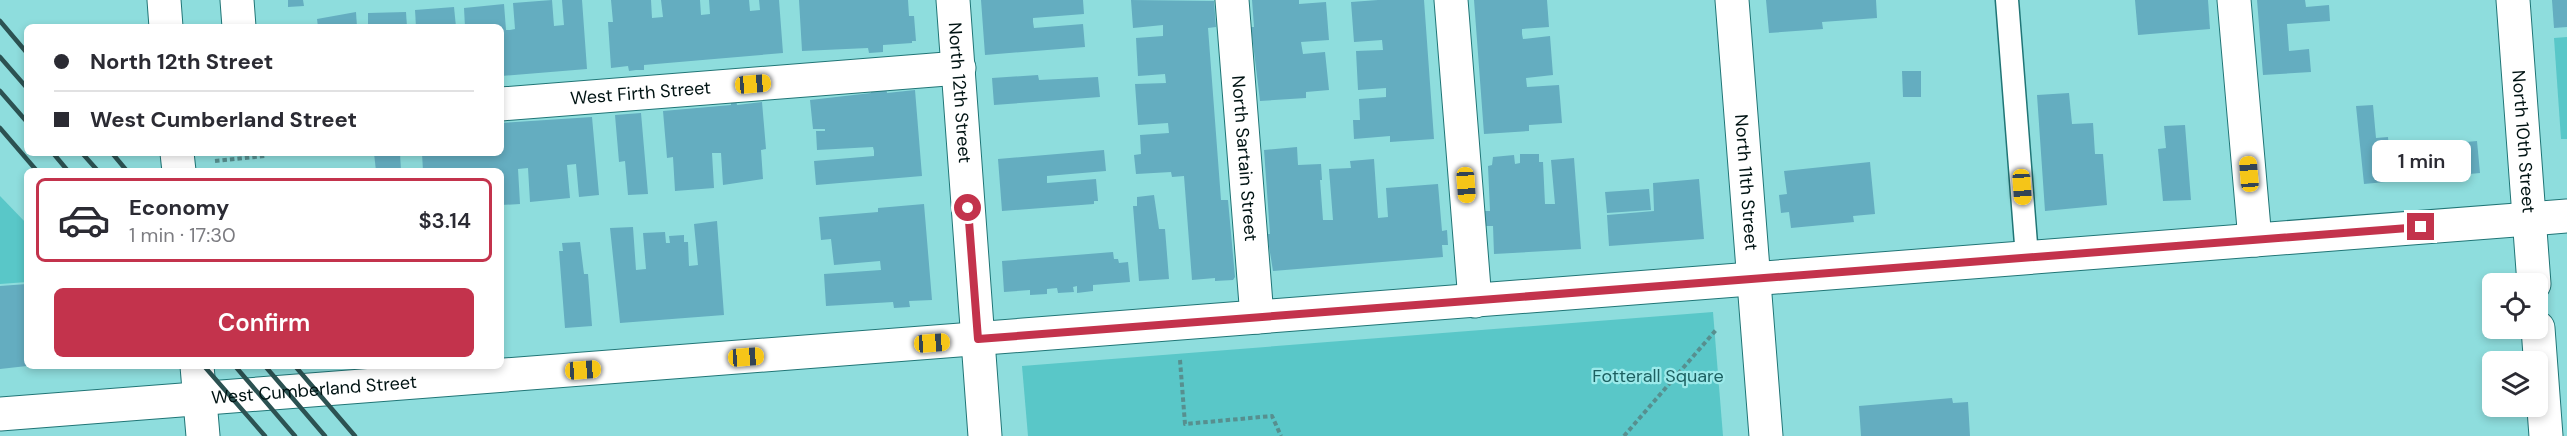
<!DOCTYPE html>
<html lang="en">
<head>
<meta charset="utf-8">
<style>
  :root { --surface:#fff; --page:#f2f2f3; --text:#2b2b33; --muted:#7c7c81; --line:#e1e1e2; --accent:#c3334c }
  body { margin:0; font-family:"DM Sans",sans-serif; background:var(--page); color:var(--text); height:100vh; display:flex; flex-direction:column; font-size:22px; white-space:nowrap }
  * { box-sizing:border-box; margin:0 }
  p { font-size:20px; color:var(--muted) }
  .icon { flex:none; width:33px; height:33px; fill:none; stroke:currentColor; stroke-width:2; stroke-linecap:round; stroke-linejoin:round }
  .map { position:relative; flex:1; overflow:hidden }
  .details { position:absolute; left:24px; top:168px; width:480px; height:201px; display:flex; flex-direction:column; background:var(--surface); border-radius:9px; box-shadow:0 3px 9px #0003 }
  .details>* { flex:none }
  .guide { position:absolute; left:24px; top:24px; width:480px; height:132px; border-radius:9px; box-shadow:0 3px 9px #0003; display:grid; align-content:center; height:132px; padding:0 30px; background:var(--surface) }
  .tools { position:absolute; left:2482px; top:273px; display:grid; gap:12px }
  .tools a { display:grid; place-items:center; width:66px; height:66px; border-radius:9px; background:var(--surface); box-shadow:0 3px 9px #0003; font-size:30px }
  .end { position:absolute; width:27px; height:27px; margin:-14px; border:8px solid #c3334c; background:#fff; box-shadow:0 0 0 3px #fff }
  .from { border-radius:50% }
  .bubble { position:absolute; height:42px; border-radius:9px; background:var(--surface); box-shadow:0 3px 9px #0003; font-size:20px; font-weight:600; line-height:42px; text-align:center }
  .car { position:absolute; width:18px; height:36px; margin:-18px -9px; border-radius:8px; box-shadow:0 0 4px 2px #0007; background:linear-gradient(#f5c518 24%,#345 0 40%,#f5c518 0 76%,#345 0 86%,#f5c518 0) }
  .guide b { display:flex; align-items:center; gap:21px; height:57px; font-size:22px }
  .guide b+b { border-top:2px solid var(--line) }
  .guide i { width:15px; height:15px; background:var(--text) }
  ul { padding:10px 0 0; list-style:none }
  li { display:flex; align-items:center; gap:18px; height:84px; margin:0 12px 9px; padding:0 18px; border:3px solid var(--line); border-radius:9px }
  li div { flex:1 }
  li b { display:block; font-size:22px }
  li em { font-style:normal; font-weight:600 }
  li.active { border-color:var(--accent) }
  li>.icon { width:54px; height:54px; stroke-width:1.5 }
  .cta { display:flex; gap:12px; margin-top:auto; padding:12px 30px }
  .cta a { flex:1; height:69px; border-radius:9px; background:var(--accent); color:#fff; font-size:24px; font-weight:600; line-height:69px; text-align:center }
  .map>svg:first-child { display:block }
  .green { fill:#59c7c8 }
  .building { fill:#64adc0 }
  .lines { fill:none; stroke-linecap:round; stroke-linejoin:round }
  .service-casing { stroke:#207576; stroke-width:25 }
  .minor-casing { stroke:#207576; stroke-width:35 }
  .secondary-casing { stroke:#207576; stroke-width:35 }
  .path { stroke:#578f8f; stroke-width:4; stroke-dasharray:4.5 3; stroke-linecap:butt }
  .service { stroke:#fff; stroke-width:22 }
  .minor { stroke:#fff; stroke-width:33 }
  .secondary { stroke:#fff; stroke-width:33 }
  .rail { stroke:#2c5252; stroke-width:4.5 }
  .route { stroke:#c3334c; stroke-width:8 }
  .labels { text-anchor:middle; stroke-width:4.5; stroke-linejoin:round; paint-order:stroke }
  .street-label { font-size:18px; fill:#001313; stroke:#9beaea }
  .park-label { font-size:18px; fill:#1c6061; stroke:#9beaea }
</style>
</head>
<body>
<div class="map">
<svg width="2567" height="436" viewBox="0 0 2567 436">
  <rect width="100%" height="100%" fill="#8edddd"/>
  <!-- green -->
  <g class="green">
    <path d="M2567,37v102h-6l-7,-101z"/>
    <path d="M0,196l27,28v58l-27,2z"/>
    <path d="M1713,312l10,124h-695l-6,-70z"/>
  </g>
  <!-- building -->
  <g class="building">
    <path d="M288,0h15l1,6 -16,1z"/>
    <path d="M552,0l2,26 10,-1 -2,-25h20l5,69 -86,7v-49h-36l-1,-19 40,-4 2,26h4l5,-1 -2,-26z"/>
    <path d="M611,0h40l1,18 11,-1 -2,-17h39l1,15 9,-1 -1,-14h40l1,11 10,-1 -1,-10h20l4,53 -139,12v5h-8l-7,1 -1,-5 -17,2 -3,-46h5z"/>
    <path d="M799,0h109l1,16h5l2,25h-4v2l-29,2v7l-14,1 -1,-5 -66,3z"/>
    <path d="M981,0h102l1,14 -51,4v4l1,6 49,-4 2,23 -100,8z"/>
    <path d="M1131,0l83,1 2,26 -8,1 13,172h7l7,77 -2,3 -18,1v-3l-23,2 -8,-104 -12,1 -1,-5 -35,2 -2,-19 7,-1 -1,-19 29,-2 -1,-10 -30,2 -3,-41 31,-1 -1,-9 -27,2 -2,-38 27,-2v-11l-30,3z"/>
    <path d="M1252,0h47v4l27,-2 3,38 -28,2 2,12 22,-2 4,38 -23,2v6l-46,3 -9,-74h3z"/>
    <path d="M1378,0h46l10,139 -44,3v-6l-36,3 -1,-19h7l-1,-21 27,-2v-9l-28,2 -2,-39 27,-1 -1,-10 -28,2 -3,-40z"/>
    <path d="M1474,0h73l2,27 -27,2v5l1,5 27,-3 3,39 -27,3 1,9 32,-2 3,38 -33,2v6l-45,3z"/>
    <path d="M1766,0h110l1,18 -55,4 1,7 -54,4z"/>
    <path d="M2135,0h73l2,29 -72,6z"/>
    <path d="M2257,0h48l1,7 23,-2 1,16 -43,3 2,27 20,-2 2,23 -48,3z"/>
    <path d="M2552,0h15v27l-13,1z"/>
    <path d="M454,7l2,20h-40l-1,-17z"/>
    <path d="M356,12l1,15h-39l-1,-8z"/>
    <path d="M406,12l1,15h-39v-14z"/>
    <path d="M1902,71h19v26h-18z"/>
    <path d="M1038,75l1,5 59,-3 2,20 -106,8 -2,-27z"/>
    <path d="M886,87l1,6 28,-3 7,86 -106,9 -2,-24 60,-5v-5l-1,-4 -56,3 -1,-19h9v-2h-12l-3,-29 61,-7v-5z"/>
    <path d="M2069,93l3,31 21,-1 2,31h8l4,51 -62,6 -8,-116z"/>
    <path d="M731,100h5l1,5 25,-3 4,47 -5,1 2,29 -40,6 -2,-32h-9l2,35 -39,3 -2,-34 -6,1 -4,-47 68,-6z"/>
    <path d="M2373,105l3,33 12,-1 1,12 88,-8 3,32 -116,11 -8,-78z"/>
    <path d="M641,113l7,81 -20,1 -3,-34 -6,1 -4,-47z"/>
    <path d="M592,117l7,78 -20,2 -3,-33 -9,1 3,33 -40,4 -2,-34 -10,1 2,35 -19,1v-34h-78l-1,-18h79v-30z"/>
    <path d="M2185,125l6,75 -28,1 -5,-52 8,-1 -2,-22z"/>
    <path d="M1297,147l1,18 23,-1 1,16h-2l3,40h10l-4,-51 22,-1 -1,-7 24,-2 4,59 10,-1 -2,-29 52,-4 4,47 5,-1 1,15h-6l1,12 -170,14 -6,-37h3l-6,-84z"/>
    <path d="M1104,150l2,21 -59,5v7l49,-4 2,22h-4v3l-92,7 -4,-52z"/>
    <path d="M374,153h26l1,18h-25z"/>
    <path d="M1520,154h19v8h4l2,42h10l-4,-44 23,-2 7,91 -87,5 -1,-28h-7l-1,-15h5l-2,-45 4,-1 1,-8 21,-2 1,9 5,-1z"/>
    <path d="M1870,162l5,52 -22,2 1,6 -63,6 -2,-16 -8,1 -2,-18 8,-1 -3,-23z"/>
    <path d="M1699,179l5,60 -95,7 -2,-31 47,-4 -1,-28z"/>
    <path d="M1649,189l2,21 -44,3 -2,-21z"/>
    <path d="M1154,195l5,34h6l4,50 -30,2 -6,-75h4v-9z"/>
    <path d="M924,204l8,96 -23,1 1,6 -16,1 -1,-6 -67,4 -2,-32 57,-4 -1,-9 -46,4 -3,-26 -10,1 -2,-23 59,-5v-4z"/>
    <path d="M717,221l7,94 -104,8 -10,-95 23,-1 3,43 10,-1 -3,-36 22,-1 1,11h4l-1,-7 15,-1v7h4l1,24 9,-1 -4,-41z"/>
    <path d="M580,242l4,32h4l4,52 -27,2 -6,-77h4l-1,-8z"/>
    <path d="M1113,252l1,7h4l1,4 9,-1 2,20 -37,3v6l-16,2v-7l-4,1 1,5 -16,1 -1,-5 -10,1v5l-17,1v-5l-26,2 -2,-31z"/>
    <path d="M27,284v82l-27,3v-83z"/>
    <path d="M1952,398l1,5 15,-1 2,34h-109l-2,-30z"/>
  </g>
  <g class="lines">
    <!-- service casing -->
    <g class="service-casing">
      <path id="service" d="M2007,0l20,257"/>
    </g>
    <!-- minor casing -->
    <g class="minor-casing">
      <g id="minor">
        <path d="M164,0l2,27"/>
        <path d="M237,0l2,27"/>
        <path id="s1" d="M1232,0l25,317"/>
        <path d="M1451,0l24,301"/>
        <path d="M2234,0l21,240"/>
        <path id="s2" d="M2513,0l21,284"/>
        <path id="s3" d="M501,104l458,-36"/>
        <path d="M177,153l2,18"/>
        <path d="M2538,328l8,108"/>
        <path d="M197,366l6,70"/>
        <path id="s4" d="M0,414l2567,-198"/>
      </g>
    </g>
    <!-- secondary casing -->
    <g class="secondary-casing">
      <g id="secondary">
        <path id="s5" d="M953,0l32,436"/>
        <path id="s6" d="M1732,0l34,436"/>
      </g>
    </g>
    <!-- path -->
    <g class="path">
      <path d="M215,161l50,-5 -1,-3"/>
      <path d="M1180,360l5,64 87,-8 9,20"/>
      <path d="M1624,436l92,-106"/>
    </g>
    <!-- service -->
    <use href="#service" class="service"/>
    <!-- minor -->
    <use href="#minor" class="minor"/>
    <!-- secondary -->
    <use href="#secondary" class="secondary"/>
    <!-- rail -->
    <g class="rail">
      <path d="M0,21l27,32"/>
      <path d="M0,57l27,31"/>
      <path d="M0,91l27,31"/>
      <path d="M0,128l37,43"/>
      <path d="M53,153l15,18"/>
      <path d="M82,153l16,18"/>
      <path d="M112,153l15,18"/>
      <path d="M204,366l61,70"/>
      <path d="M235,366l60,70"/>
      <path d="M265,366l60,70"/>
      <path d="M295,366l60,70"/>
    </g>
  </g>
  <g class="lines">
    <!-- route -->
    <path class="route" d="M968,208l10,131 1443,-112"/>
  </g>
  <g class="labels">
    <!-- street labels -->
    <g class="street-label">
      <text dy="6" stroke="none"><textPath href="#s5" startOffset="93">North 12th Street</textPath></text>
      <text dy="6" stroke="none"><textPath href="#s3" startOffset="140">West Firth Street</textPath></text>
      <text dy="6" stroke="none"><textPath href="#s2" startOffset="142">North 10th Street</textPath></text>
      <text dy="6" stroke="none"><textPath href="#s1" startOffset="159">North Sartain Street</textPath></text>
      <text dy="6" stroke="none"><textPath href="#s6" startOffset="183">North 11th Street</textPath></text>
      <text dy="6" stroke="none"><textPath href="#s4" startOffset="315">West Cumberland Street</textPath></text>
    </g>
    <!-- park labels -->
    <g class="park-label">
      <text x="1658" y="382">Fotterall Square</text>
    </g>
  </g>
</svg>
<div class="tools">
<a><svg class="icon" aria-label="locate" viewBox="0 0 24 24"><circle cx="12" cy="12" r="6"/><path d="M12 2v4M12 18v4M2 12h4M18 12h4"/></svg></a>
<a><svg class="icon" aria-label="layers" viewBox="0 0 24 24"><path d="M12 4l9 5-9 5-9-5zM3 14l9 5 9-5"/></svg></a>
</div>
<i class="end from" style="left:968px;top:208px"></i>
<i class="end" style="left:2421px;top:227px"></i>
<div class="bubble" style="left:2372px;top:140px;width:99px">1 min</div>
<i class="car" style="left:753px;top:84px;rotate:85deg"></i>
<i class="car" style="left:2249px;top:174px;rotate:355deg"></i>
<i class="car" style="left:1466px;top:185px;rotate:176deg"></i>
<i class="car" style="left:2022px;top:187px;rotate:176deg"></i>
<i class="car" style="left:932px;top:343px;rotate:86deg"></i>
<i class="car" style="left:746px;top:357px;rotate:86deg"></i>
<i class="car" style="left:583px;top:370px;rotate:86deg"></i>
<div class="guide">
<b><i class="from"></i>North 12th Street</b>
<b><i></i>West Cumberland Street</b>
</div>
<section class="details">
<ul>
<li class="active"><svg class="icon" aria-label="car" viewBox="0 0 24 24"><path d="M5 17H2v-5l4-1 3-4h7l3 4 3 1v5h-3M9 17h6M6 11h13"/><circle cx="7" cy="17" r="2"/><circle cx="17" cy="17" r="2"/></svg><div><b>Economy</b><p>1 min · 17:30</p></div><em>$3.14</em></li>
</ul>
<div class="cta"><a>Confirm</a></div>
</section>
</div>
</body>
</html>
